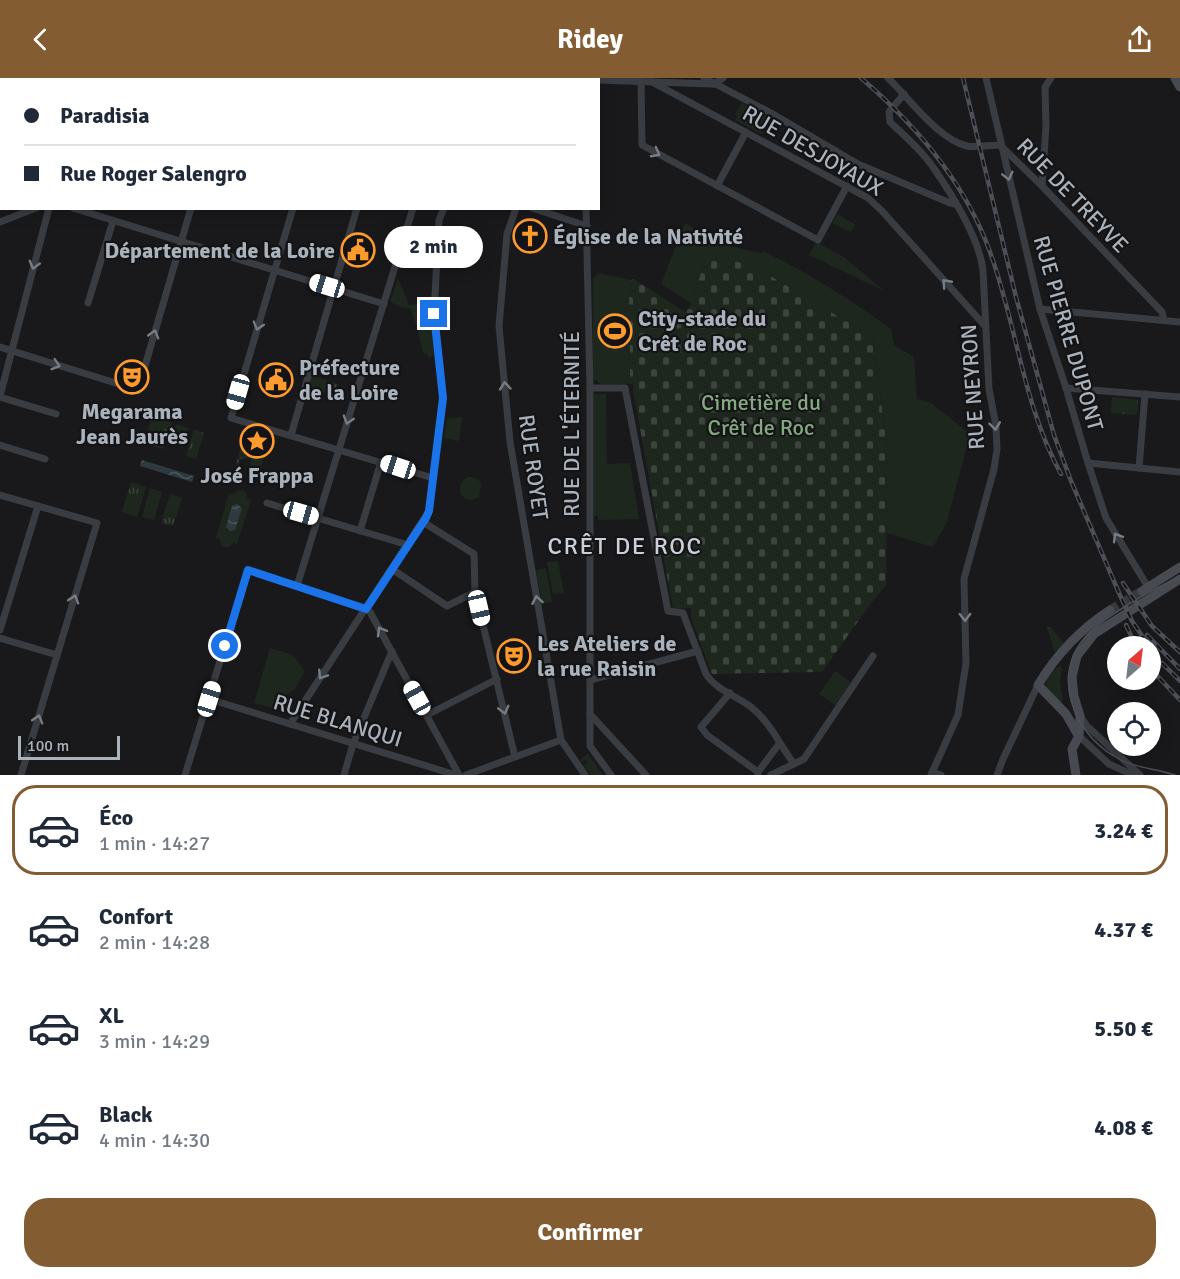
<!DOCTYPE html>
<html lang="fr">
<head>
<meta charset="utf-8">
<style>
  :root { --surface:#fff; --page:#f6f6f7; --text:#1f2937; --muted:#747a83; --line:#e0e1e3; --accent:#845c32 }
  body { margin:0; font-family:Signika,sans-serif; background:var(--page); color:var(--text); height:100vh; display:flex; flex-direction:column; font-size:22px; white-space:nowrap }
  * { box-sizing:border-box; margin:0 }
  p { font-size:20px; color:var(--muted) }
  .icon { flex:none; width:33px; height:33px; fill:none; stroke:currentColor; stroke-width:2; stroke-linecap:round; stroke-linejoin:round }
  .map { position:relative; height:697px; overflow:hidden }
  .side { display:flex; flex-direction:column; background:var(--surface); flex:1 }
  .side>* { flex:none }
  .top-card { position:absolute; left:0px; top:0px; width:600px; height:132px; box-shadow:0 3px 15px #0003; display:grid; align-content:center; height:132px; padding:0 24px; background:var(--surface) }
  .needle { width:39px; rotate:28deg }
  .buttons { position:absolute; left:1107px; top:558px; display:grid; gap:12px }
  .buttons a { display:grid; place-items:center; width:54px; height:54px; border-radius:50%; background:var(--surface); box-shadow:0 3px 15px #0003; font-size:30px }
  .scale { position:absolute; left:18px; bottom:15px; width:102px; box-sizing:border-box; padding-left:6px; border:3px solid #aab2bc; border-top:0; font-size:16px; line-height:21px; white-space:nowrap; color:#aab2bc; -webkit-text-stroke:4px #141416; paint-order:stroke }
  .end { position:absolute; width:27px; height:27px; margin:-14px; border:8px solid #1a73e8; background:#fff; box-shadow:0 0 0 3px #fff }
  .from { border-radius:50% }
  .bubble { position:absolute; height:42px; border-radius:21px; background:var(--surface); box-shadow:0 3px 15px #0003; font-size:20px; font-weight:800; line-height:42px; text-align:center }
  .car { position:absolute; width:18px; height:36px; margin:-18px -9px; border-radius:8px; box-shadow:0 0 4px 2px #0007; background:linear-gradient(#fff 24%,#345 0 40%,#fff 0 76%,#345 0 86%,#fff 0) }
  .top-card b { display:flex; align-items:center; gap:21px; height:57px; font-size:22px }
  .top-card b+b { border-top:2px solid var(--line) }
  .top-card i { width:15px; height:15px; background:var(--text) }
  ul { padding:10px 0 0; list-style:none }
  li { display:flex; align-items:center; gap:18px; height:90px; margin:0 12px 9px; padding:0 12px; border:3px solid transparent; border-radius:24px }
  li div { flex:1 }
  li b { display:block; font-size:22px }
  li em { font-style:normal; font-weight:800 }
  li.current { border-color:var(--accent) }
  li>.icon { width:54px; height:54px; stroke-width:1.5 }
  .cta { display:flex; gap:12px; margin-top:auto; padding:12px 24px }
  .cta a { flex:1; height:69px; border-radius:24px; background:var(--accent); color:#fff; font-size:24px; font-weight:800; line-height:69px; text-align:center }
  header { display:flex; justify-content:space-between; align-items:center; height:78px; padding:0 24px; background:var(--accent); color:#fff; font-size:27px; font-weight:800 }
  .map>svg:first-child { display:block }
  .grass { fill:url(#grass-tufts) }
  .cemetery { fill:url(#cemetery-stones) }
  .green { fill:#1e271e }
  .water { fill:url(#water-waves) }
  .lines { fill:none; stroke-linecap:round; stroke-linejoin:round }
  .secondary-tunnel { stroke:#36383b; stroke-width:9; stroke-dasharray:9 4.5; stroke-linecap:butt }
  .minor { stroke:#393c41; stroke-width:7 }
  .secondary { stroke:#474b51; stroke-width:9 }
  .tram { stroke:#4c5056; stroke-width:1.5 }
  .rail-casing { stroke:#4c5056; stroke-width:4.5 }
  .rail { stroke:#141416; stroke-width:2; stroke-dasharray:7; stroke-linecap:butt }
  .oneway { stroke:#777d85 }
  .route { stroke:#1a73e8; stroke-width:8 }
  .labels { text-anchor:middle; stroke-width:4.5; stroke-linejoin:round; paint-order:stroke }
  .street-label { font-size:22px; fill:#aab2bc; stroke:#141416 }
  .poi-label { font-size:22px; font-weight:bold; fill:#aab2bc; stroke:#141416; text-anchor:start }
  .park-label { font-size:22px; fill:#83a97f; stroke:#141416 }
  .neighbourhood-label { font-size:24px; letter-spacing:1.5px; fill:#cbd0d8; stroke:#141416 }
</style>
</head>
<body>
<header><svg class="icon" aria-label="back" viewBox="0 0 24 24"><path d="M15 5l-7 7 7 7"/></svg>Ridey<svg class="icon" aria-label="share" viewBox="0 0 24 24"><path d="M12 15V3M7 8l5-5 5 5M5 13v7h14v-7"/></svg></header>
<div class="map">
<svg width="1180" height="697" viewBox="0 0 1180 697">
  <defs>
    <pattern id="grass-tufts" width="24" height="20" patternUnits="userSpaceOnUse" patternTransform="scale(1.5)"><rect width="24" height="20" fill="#1e271e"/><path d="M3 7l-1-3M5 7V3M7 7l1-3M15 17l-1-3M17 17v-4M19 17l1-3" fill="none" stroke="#3c443d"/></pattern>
    <pattern id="cemetery-stones" width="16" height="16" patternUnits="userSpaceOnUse" patternTransform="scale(1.5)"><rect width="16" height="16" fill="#1e271e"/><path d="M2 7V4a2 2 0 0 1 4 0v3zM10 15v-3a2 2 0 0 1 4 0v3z" fill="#3c443d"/></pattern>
    <pattern id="water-waves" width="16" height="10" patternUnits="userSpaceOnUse" patternTransform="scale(1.5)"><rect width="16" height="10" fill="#2d3b41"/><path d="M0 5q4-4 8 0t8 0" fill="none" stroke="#49555a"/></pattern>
  </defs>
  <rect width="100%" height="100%" fill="#19191b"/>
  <!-- grass -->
  <g class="grass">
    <path d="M312,297l25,9 1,4 3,1 -1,8 -32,-10z"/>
    <path d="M1112,319l25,3 1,2 -1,13 -26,-2z"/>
    <path d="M152,338l20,7 -8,26 -11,-3 3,-9 -9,-3z"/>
    <path d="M194,351l10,4 -8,26 -10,-3z"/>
    <path d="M243,362l24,7 -8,27 -4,-2 -1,-5 -4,-3 2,-6 -11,1 -6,8z"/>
    <path d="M131,404l15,5 -9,30 -15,-5z"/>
    <path d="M170,416l12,4 -9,28 -12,-3z"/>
    <path d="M1050,549l14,16 -9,9 -8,-24z"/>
    <path d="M588,676l15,21h-12l-7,-10 3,-2 -1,-3 -4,2 -2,-2z"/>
  </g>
  <!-- cemetery -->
  <path class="cemetery" d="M707,176l47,12 119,71 14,109 -1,139 -17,21 -47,66 -110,2 -21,-56v-10l-18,1 -40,-219v-11l-3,-1 -1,-82 3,-2 -1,-14 3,-1 51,33 5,-6z"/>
  <!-- green -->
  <g class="green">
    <path d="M742,25l27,15 -8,16 -26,-14 2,-4 -2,-2z"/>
    <path d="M837,136l18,10 -4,8 -19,-9z"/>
    <path d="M685,145l40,22 35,8 5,-1c44,21 86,48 126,77l3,16 20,12 3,42 14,4 39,31 -23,88 -14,25 -47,-14 1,-87 -14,-109 -119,-71 -47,-12 -16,49 -30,-19z"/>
    <path d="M816,164l28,15 40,34 -75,-36z"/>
    <path d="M598,195l33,7 1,15 -3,2 1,81h3v6h-30l-4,-1 -6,-5v-99z"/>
    <path d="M398,200l11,27 21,-2 4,53 -6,2v-3l-5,-2 -6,-27 -7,-18h-7l-13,-6z"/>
    <path d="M594,316h12l1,70 23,-1 9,56 -41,1v-4h-4z"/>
    <path d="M462,339l-3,24 -15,-3 3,-20z"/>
    <path d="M176,346l13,4 -6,19 -13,-4z"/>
    <path d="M467,399c7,-1 13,2 15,9l-2,3 -1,8 -7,3 -7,-1 -5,-6 1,-11z"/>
    <path d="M150,410l12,4 -8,28 -12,-3z"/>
    <path d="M243,412l4,4v4l4,2 -14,44 -4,-1 -4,4h-5l-3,-2 -1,-6 -4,-1 13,-45 5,1 3,-3z"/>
    <path d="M558,483l6,32 -11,1 -6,-32z"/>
    <path d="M546,490l6,34 -10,2 -6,-34z"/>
    <path d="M270,570l23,7 12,16 -10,18 -12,8 1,1 -12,10 -18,-5z"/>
    <path d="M1059,588l3,1 -2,14 3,20 -3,1c-15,-15 -21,-20 -1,-36z"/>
    <path d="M835,593l16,11 -15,24 -17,-12z"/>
  </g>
  <!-- water -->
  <g class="water">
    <path d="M142,382l52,16 -2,6 -52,-16z"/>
    <path d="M237,426l5,4 -7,22 -5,1 -4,-4 6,-21z"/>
  </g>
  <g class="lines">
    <!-- secondary-tunnel -->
    <path class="secondary-tunnel" d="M1110,532l32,-19"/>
    <!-- minor -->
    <g class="minor">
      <path d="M704,0l67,35 87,51 92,39 5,1"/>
      <path d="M888,0c21,20 51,62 79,68 9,2 23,-1 33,-1l42,41 120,126 2,8"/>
      <path d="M986,0l54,231 26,79 22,75 18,55 42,69"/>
      <path d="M59,2v-2"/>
      <path d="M145,2v-2"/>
      <path d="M231,2v-2"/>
      <path d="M332,2l1,-2"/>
      <path d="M395,2l1,-2"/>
      <path d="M452,2v-2"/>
      <path d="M487,2v-2"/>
      <path d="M598,2l114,4"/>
      <path d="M641,4l1,63 176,95 29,-54"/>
      <path d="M652,4l216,116 14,13 103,115"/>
      <path d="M714,6l9,-6"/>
      <path d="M904,16l-15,18 1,10c16,15 33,30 45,48 18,26 45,70 48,101l6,118 7,37 1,23 -3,20 -30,110 2,84 -8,52 -27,60"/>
      <path d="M0,103h2"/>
      <path d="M717,108l29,-54"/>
      <path d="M1042,108l4,-60 -1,-39 6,-9"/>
      <path d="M73,130l311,96"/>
      <path d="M293,130l-62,210 202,60"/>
      <path d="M516,130l-9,26 -8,92 11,116 51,298 24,35"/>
      <path d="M532,130l55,18"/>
      <path d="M586,130l4,180v358l21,29"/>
      <path d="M0,144l36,-14"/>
      <path d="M88,225l25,-82"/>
      <path d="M1040,231l140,13"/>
      <path d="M0,269l138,43 53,-182"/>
      <path d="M590,310h35l43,223 15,2 23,61c10,16 31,22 45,33 19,15 29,38 43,57"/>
      <path d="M1066,310l114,9"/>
      <path d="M0,318l49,-188"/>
      <path d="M0,319l56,17"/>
      <path d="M291,357l66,-227"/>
      <path d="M0,367l45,14"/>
      <path d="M1088,385l92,9"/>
      <path d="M1139,390l6,-74"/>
      <path d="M0,417l97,28 -76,252"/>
      <path d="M267,425l141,42"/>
      <path d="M423,444l51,32 1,38 40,165"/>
      <path d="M360,453l21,-69"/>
      <path d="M392,491l55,37 28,-14"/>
      <path d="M297,508l116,-378"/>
      <path d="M366,531l4,3 89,163"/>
      <path d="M0,552l38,-124"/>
      <path d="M0,560l57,17"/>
      <path d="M590,602l108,-29"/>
      <path d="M730,615l-29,34 6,8 51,37v3"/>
      <path d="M209,621l247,76"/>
      <path d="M590,636l56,61"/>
      <path d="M427,637l70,-36"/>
      <path d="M1080,638l7,10 53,49"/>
      <path d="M290,646l139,-213 14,-113 -9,-84 5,-94 5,-12"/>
      <path d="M1079,658l30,28 24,11"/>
      <path d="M758,694l21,-28"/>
      <path d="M932,694l9,3"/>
      <path d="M185,697l63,-205 118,39"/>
      <path d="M344,697l9,-31 39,-93"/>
      <path d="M466,697l95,-35"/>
      <path d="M771,697l33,-16 69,-103"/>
      <path d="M997,697l6,-16 35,-74"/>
    </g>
    <!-- secondary -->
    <g class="secondary">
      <path d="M1175,0l5,9"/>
      <path d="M1142,513l38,-24"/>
      <path d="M1078,657l-12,-21 -28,-29c18,-30 43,-56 72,-75"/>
      <path d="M1076,697l-4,-26 7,-13 1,-20 -6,-20 -2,-19 5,-21 17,-22 86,-55"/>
    </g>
    <!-- tram -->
    <path class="tram" d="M1175,697c-20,-7 -43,-7 -61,-19 -41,-24 -64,-82 -27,-121 17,-18 69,-48 93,-58"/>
    <!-- rail casing -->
    <g class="rail-casing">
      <g id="rail">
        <path d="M861,0c56,48 104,104 129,174 27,74 33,153 71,222"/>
        <path d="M963,0l53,219 38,138 17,46 48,112 13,28 17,25"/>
        <path d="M1123,505l29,43 28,26"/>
        <path d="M1126,547l10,21"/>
        <path d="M1147,557l33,34"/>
        <path d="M1162,585l18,18"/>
        <path d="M1150,590l30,32"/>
      </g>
    </g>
    <!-- rail -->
    <use href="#rail" class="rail"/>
  </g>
  <!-- one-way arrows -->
  <defs><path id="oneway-chevron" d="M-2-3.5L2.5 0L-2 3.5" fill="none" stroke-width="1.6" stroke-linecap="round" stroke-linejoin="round" transform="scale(1.5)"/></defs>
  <g class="oneway">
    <use href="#oneway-chevron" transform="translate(656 75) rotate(28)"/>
    <use href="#oneway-chevron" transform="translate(1008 98) rotate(76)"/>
    <use href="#oneway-chevron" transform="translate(34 187) rotate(105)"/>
    <use href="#oneway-chevron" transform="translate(946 205) rotate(-132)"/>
    <use href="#oneway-chevron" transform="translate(258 248) rotate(107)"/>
    <use href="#oneway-chevron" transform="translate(154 256) rotate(-74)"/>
    <use href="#oneway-chevron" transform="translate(56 287) rotate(17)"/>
    <use href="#oneway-chevron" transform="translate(505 308) rotate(-95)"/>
    <use href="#oneway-chevron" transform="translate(348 342) rotate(107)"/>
    <use href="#oneway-chevron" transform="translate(995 348) rotate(83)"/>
    <use href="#oneway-chevron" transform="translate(1117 459) rotate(-121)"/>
    <use href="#oneway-chevron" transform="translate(74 521) rotate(-73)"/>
    <use href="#oneway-chevron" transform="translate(537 522) rotate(-100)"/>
    <use href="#oneway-chevron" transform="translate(965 539) rotate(89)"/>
    <use href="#oneway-chevron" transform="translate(381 553) rotate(-120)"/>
    <use href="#oneway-chevron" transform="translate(322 597) rotate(123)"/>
    <use href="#oneway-chevron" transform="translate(504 632) rotate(76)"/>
    <use href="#oneway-chevron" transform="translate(38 641) rotate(-73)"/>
  </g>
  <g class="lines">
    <!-- route -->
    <path class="route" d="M225,568l23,-76 118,39 60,-91 3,-7 14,-113 -9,-84"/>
  </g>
  <!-- icons -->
  <defs>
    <g id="church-ring" transform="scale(1.725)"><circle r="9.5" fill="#141416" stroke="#ff9a2d" stroke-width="1.5"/><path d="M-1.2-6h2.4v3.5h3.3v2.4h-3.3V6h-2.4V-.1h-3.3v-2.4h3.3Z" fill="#ff9a2d"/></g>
    <g id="civic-ring" transform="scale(1.725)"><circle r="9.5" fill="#141416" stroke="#ff9a2d" stroke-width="1.5"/><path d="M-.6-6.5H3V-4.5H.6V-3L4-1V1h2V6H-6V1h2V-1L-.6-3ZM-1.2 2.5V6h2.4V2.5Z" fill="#ff9a2d"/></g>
    <g id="stadium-ring" transform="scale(1.725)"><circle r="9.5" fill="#141416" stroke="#ff9a2d" stroke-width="1.5"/><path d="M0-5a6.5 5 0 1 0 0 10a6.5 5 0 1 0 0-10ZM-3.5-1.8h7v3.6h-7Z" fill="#ff9a2d"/></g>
    <g id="theatre-ring" transform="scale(1.725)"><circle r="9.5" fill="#141416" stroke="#ff9a2d" stroke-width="1.5"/><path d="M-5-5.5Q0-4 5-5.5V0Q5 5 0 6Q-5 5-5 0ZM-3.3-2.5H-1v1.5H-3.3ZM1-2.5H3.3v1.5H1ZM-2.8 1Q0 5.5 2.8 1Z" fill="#ff9a2d"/></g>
    <g id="sight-ring" transform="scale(1.725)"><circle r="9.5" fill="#141416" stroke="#ff9a2d" stroke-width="1.5"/><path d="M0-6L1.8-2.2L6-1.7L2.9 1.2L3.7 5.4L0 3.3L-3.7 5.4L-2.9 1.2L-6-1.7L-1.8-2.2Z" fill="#ff9a2d"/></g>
  </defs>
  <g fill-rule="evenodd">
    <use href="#church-ring" x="530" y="158"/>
    <use href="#civic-ring" x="358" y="172"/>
    <use href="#stadium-ring" x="615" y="253"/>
    <use href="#theatre-ring" x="132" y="299"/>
    <use href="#civic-ring" x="276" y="302"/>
    <use href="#sight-ring" x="257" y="363"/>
    <use href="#theatre-ring" x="514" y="578"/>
  </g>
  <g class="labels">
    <!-- street labels -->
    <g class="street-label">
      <text transform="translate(813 72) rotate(30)" y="8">RUE DESJOYAUX</text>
      <text transform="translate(1073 117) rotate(46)" y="8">RUE DE TREYVE</text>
      <text transform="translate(1069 255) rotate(74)" y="8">RUE PIERRE DUPONT</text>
      <text transform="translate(972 309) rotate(-94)" y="8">RUE NEYRON</text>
      <text transform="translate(571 346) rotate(-90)" y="8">RUE DE L'ÉTERNITÉ</text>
      <text transform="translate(534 389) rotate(82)" y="8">RUE ROYET</text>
      <text transform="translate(338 642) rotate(17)" y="8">RUE BLANQUI</text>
    </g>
    <!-- poi labels -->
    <g class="poi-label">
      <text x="553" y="166">Église de la Nativité</text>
      <text x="335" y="180" text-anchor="end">Département de la Loire</text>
      <text x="638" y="248">City-stade du<tspan x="638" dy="25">Crêt de Roc</tspan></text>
      <text x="299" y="297">Préfecture<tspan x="299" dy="25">de la Loire</tspan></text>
      <text x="132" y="341" text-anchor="middle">Megarama<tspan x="132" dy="25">Jean Jaurès</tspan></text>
      <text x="257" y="405" text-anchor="middle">José Frappa</text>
      <text x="537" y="573">Les Ateliers de<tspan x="537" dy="25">la rue Raisin</tspan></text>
    </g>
    <!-- park labels -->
    <g class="park-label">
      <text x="761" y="332">Cimetière du<tspan x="761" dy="25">Crêt de Roc</tspan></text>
    </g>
    <!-- neighbourhood labels -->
    <g class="neighbourhood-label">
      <text x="625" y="476">CRÊT DE ROC</text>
    </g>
  </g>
</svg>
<div class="buttons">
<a><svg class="needle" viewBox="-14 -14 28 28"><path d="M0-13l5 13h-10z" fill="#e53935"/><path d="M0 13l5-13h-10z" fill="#747a83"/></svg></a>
<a><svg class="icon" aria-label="locate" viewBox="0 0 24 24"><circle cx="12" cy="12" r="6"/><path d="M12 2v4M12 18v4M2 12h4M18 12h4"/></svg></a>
</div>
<div class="scale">100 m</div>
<i class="end from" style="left:225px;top:568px"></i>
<i class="end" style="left:434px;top:236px"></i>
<div class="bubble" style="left:384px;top:148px;width:99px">2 min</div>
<i class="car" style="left:327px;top:208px;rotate:287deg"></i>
<i class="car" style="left:238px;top:314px;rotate:196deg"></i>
<i class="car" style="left:398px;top:389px;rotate:288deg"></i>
<i class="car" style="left:301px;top:435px;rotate:106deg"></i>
<i class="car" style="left:479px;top:530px;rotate:167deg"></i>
<i class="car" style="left:417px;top:620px;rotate:331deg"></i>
<i class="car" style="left:209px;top:621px;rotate:17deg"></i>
<div class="top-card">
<b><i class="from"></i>Paradisia</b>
<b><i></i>Rue Roger Salengro</b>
</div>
</div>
<section class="side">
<ul>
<li class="current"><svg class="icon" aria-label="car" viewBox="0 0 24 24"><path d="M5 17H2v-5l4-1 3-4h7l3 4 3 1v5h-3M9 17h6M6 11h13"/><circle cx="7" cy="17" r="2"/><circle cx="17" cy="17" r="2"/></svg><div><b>Éco</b><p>1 min · 14:27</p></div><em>3.24 €</em></li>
<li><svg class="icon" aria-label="car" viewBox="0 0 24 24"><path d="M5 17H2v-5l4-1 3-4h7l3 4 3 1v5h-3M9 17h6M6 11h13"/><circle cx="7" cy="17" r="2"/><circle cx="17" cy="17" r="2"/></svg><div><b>Confort</b><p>2 min · 14:28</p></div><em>4.37 €</em></li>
<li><svg class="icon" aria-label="car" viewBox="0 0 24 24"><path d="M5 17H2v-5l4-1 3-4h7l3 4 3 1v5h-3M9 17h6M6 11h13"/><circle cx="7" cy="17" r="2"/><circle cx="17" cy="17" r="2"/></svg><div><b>XL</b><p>3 min · 14:29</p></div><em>5.50 €</em></li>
<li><svg class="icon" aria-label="car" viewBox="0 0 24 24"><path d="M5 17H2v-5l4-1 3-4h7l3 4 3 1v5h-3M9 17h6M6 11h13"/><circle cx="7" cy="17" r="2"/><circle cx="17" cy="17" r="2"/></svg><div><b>Black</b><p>4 min · 14:30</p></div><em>4.08 €</em></li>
</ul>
<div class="cta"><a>Confirmer</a></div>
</section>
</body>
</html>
